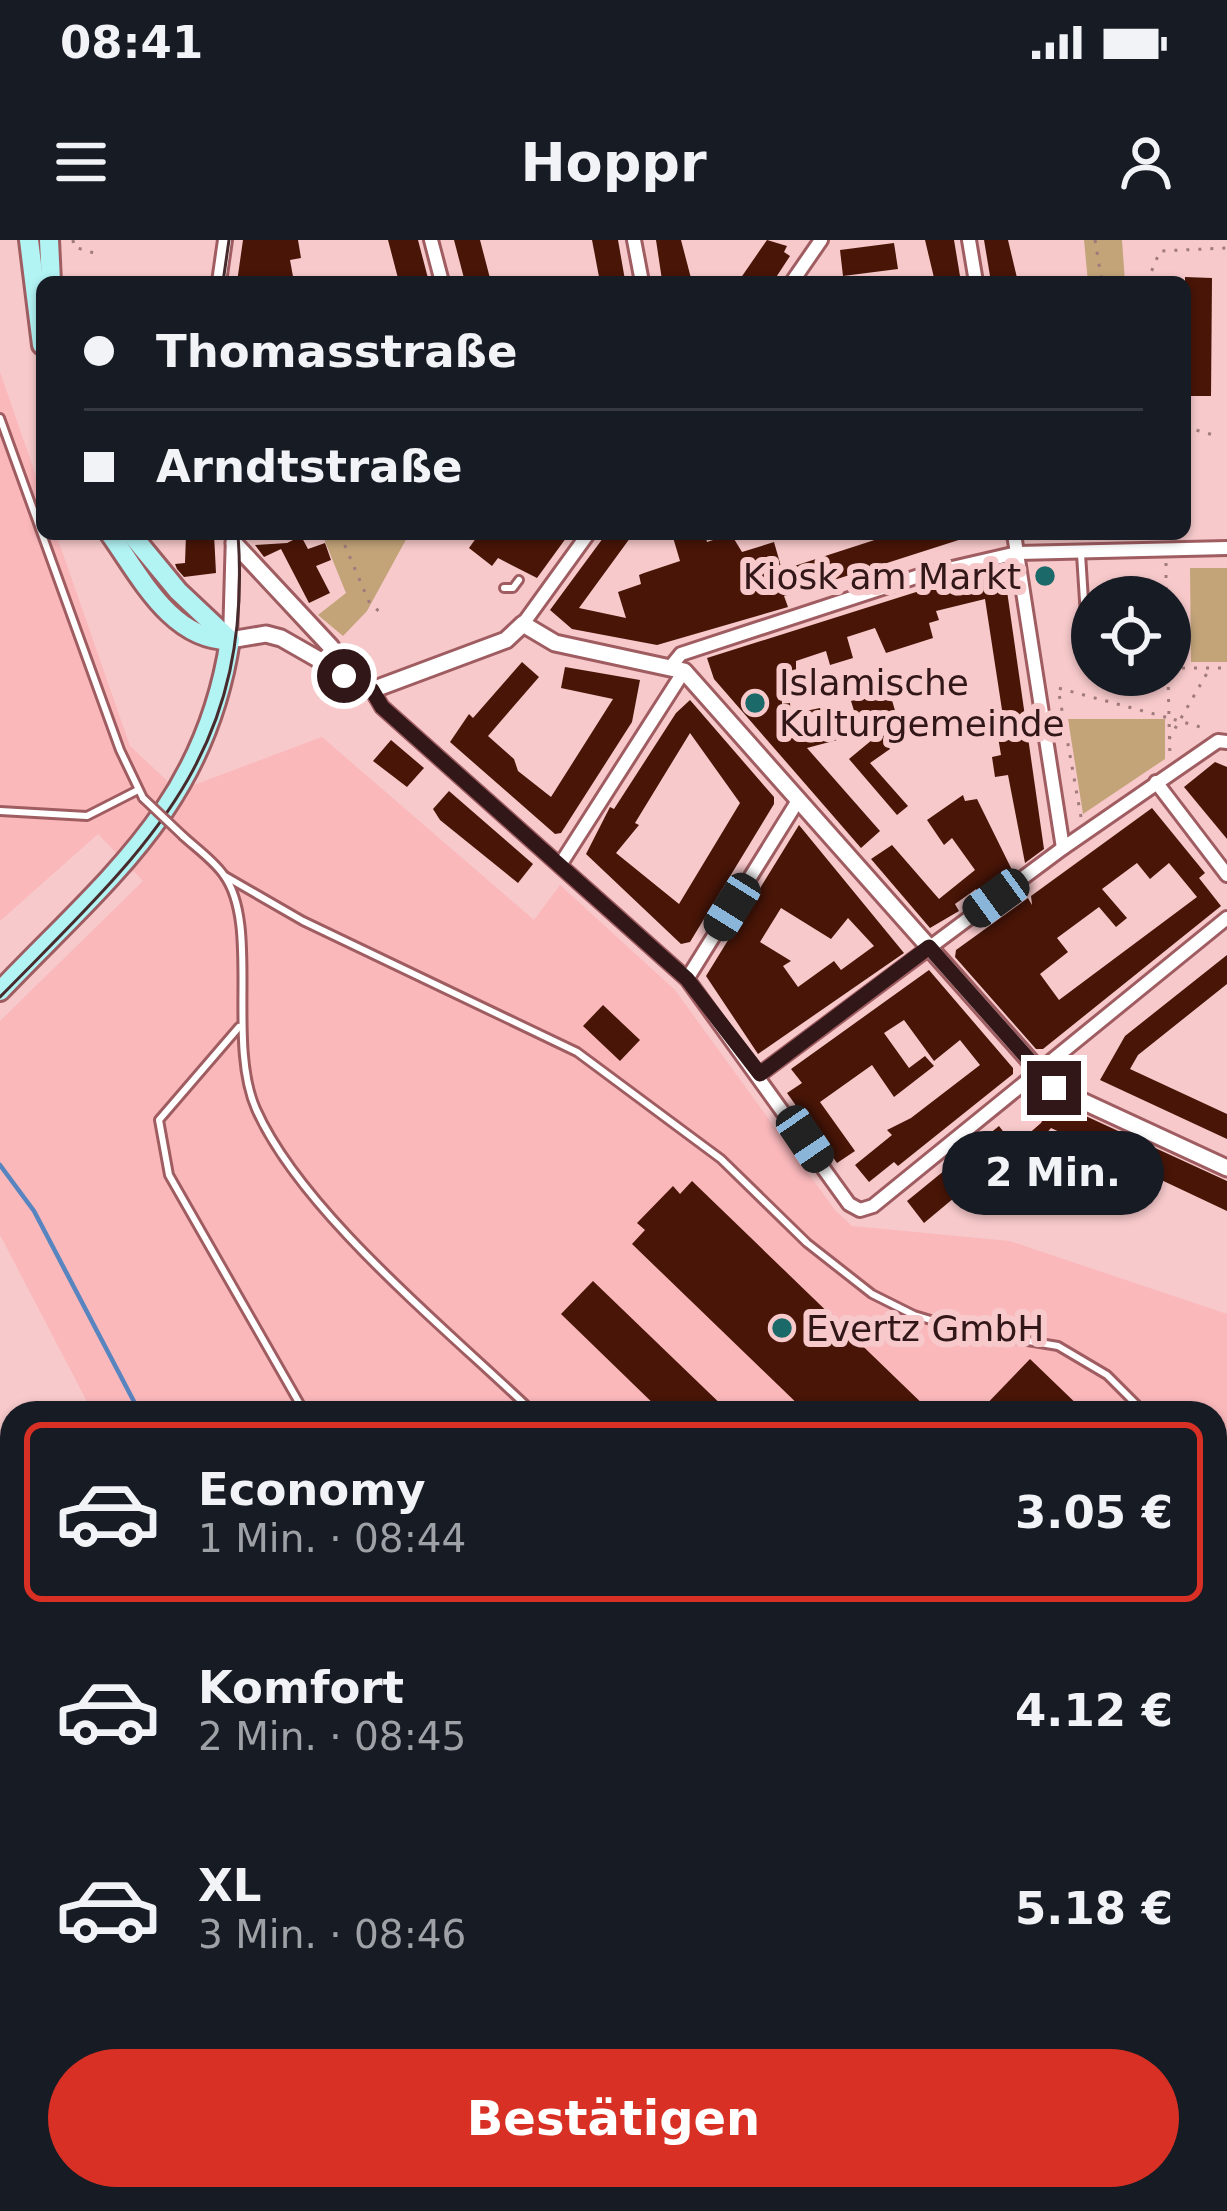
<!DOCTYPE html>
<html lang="de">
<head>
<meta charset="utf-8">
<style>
  :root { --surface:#171b24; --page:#20242c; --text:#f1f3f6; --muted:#9ea1a6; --line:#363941; --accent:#d93025 }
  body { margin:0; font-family:"DejaVu Sans",sans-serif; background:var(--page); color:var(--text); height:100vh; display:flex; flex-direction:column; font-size:45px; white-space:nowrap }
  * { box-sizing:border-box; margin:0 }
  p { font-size:39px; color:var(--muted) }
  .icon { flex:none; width:66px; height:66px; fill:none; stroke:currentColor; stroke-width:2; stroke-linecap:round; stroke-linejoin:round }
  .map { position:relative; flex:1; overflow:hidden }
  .sheet { position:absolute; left:0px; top:1161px; width:1227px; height:810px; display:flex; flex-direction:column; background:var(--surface); border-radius:36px 36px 0 0; box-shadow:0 3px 9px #0004 }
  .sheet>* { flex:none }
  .top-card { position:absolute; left:36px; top:36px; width:1155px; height:264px; border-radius:18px; box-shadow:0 3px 9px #0004; display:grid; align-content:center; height:264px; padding:0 48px; background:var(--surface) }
  .buttons { position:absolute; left:1071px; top:336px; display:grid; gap:24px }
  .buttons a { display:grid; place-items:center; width:120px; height:120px; border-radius:50%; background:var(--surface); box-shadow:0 3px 9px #0004; font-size:60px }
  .end { position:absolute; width:54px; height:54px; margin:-27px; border:15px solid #321719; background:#fff; box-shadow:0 0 0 6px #fff }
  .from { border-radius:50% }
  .bubble { position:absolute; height:84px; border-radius:42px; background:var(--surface); box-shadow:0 3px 9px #0004; font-size:39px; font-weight:700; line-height:84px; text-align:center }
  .car { position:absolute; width:36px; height:72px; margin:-36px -18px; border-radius:15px; box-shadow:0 0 9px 3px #0007; background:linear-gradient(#222 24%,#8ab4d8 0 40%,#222 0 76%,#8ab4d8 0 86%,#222 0) }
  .top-card b { display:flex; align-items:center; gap:42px; height:114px; font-size:45px }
  .top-card b+b { border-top:3px solid var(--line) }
  .top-card i { width:30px; height:30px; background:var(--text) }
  ul { padding:21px 0 0; list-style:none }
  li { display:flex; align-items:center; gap:36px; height:180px; margin:0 24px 18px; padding:0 24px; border:6px solid transparent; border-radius:18px }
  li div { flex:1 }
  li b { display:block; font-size:45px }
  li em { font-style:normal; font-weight:700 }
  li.current { border-color:var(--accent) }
  li>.icon { width:108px; height:108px; stroke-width:1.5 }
  .button { display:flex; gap:24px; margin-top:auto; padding:24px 48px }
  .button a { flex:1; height:138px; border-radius:72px; background:var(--accent); color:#fff; font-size:48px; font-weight:700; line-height:138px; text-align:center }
  .status { display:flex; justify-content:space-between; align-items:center; height:84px; padding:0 60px; background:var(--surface); direction:ltr }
  .status svg { height:33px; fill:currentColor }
  header { display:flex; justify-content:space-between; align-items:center; height:156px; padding:0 48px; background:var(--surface); font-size:54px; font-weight:700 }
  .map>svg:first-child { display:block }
  .built { fill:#fab8bb }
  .green { fill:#c3a479 }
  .forest { fill:#c99b56 }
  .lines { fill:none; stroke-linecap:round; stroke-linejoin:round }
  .stream { stroke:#5884bf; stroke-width:4.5 }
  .building { fill:#481507; fill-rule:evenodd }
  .service-casing { stroke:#9f5d61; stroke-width:12 }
  .minor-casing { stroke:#9f5d61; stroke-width:18 }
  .tertiary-casing { stroke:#9f5d61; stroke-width:21 }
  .secondary-casing { stroke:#9f5d61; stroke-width:24 }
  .path { stroke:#a07a7c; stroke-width:3; stroke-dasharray:3 9; stroke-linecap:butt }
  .service { stroke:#fff; stroke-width:6 }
  .minor { stroke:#fff; stroke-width:12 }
  .tertiary { stroke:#fff; stroke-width:15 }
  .secondary { stroke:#b2f3f4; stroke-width:18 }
  .tram { stroke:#472a2c; stroke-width:3 }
  .rail { stroke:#472a2c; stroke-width:4.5 }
  .service-bridge-casing { stroke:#9f5d61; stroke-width:12; stroke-linecap:butt }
  .service-bridge { stroke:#fff; stroke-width:6 }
  .route { stroke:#321719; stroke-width:15 }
  .poi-dot { fill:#1c696a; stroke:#f7c9cb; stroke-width:4.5 }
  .labels { text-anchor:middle; stroke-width:12; stroke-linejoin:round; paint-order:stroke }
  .poi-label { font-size:36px; fill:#321719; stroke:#f7c9cb; text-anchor:start }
</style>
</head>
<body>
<div class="status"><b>08:41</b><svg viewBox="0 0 49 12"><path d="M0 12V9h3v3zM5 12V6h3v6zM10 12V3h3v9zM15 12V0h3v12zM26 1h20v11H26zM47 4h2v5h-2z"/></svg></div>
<header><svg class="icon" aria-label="menu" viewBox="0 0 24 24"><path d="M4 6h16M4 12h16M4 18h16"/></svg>Hoppr<svg class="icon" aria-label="person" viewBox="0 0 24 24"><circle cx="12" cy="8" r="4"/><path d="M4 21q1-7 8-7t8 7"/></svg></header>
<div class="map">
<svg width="1227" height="1971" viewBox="0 0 1227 1971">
  <rect width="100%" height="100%" fill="#f7c9cb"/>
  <!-- built -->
  <g class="built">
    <path d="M0,132l42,121v41h14l74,212 48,45 144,-54 212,183 26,-35 115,105 160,220 17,16 158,15 217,73v559l-12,-2v-458h-1122l-93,-178v-214l143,-140 -45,-47 -98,87z"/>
    <path d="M463,1959h676l23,12h-696z"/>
  </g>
  <!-- green -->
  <g class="green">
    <path d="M1084,0h38l3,42h-37z"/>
    <path d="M322,294h87l-42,77 -24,25 -25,-21 28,-22z"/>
    <path d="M1190,328h37v94h-36z"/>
    <path d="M1068,479h97v40l-82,55z"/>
  </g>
  <!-- forest -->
  <path class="forest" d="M1215,1700l12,1v270l-29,-12h17z"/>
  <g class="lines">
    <!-- stream -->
    <g class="stream">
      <path d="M0,925l34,46 106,202"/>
      <path d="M410,1959l2,12"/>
    </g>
  </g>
  <!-- building -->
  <g class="building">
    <path d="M243,0h55l3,18 -11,2 4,22h-57z"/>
    <path d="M388,0h30l11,42h-30z"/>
    <path d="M454,0h26l11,42h-26z"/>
    <path d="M592,0h26l7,40 -25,2z"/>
    <path d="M656,0h25l11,42 -30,-2z"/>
    <path d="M767,0l20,6 -3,6 6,4 -17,26h-35z"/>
    <path d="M925,0h29l7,42h-26z"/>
    <path d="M984,0h24l10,42h-27z"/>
    <path d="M894,3l4,26 -55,7 -3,-26z"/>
    <path d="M1185,37l27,1 -1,118h-26z"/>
    <path d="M186,294h28l2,39 -32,4 -7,-8 -2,-5 10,-1z"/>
    <path d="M479,294h90l-32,44 -39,-20 -6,8 -23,-18z"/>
    <path d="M606,294h27l-54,74 47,10 -8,-26 23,-8 -2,-9 5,-2 36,-12 -8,-27h33l2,8 24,-8 11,18 32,-10 8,28 111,-36 75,3 -184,59 4,11 -131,38 -85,-16 -22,-19z"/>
    <path d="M301,296l7,13 17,-6 6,17 -15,6 14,27 -21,10 -28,-54 -17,8 -9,-12 32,-2z"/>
    <path d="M1004,330l40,279 -19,14 -17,-88 -13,2 -3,-20 9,-2 -3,-18 8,-1 -21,-137 -49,12 3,9 -10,3 4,15 -47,15 -11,-25 -28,9 6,21 -23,7 -4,-14 -30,10v15l-15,4 1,24 8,-1 1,11 29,-6 4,17 6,-2 7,17 -30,8 73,83 -19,17 -147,-169 -7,-21 263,-83z"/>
    <path d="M522,422l17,15 -51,59 26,23 4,12 33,26 62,-98 -52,-11 4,-21 75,13 -8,42 -71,111 -6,1 -105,-92 19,-28 4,4z"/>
    <path d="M889,450l7,24 -16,5 3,8 -22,6 -10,-32z"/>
    <path d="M690,460l84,97v7l-84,138 -9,2 -95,-90 24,-47 4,2 62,-96zM690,493l50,70 -61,101 -63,-51 23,-28 -4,-2z"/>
    <path d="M884,490l6,19 -20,14 38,43 -11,9 -48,-56z"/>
    <path d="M391,500l33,28 -17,19 -34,-26z"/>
    <path d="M1215,522l12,5v72l-43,-52z"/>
    <path d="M449,551l84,73 -15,19 -78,-63 -7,-11z"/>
    <path d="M963,555l2,6 12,-2 36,73 -33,24 -4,-7 -21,15 4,7 -29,17 -59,-69 21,-14 47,54 36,-29 -23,-32 -8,7 -17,-25z"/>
    <path d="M1152,568l53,65 -6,5 22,28 -178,143h-7l-81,-92 1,-7 72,-52 4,7 -1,-9zM1137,623l13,16 19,-16 28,34 -138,103 -19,-26 28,-22 -11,-14 42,-31 17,20 11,-9 -25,-29z"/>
    <path d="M799,585l105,128 -146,101 -52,-78zM781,668l50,31 17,-21 26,28 -33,24 -7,-9 -36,26 -15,-21 8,-5 -31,-19z"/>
    <path d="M1227,715v29l-89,71 -8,14 97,45v25l-127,-59 25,-44z"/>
    <path d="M929,730l84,98v6l-115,92 -4,-4 -25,20 -14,-17 37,-30 -5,-5 24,-12 69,-53 -20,-25 -26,21 -30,-41 -20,13 25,35 16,-12 9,10 -40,31 -22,-32 -52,37 35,49 -18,12 -50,-70 15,-10 -11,-14z"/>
    <path d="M603,765l37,35 -20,21 -37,-35z"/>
    <path d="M1053,861l174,80v30l-176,-83 -23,26 -10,-11 23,-20z"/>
    <path d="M999,886l16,21 -91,76 -17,-22z"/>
    <path d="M692,941l240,232h-125l-175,-169 13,-14 -8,-7 36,-37 7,8z"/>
    <path d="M593,1041l137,132h-67l-102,-99z"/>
    <path d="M1030,1119l56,54h-108z"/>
    <path d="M1,1318l11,29 -1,95 -11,-28z"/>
    <path d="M10,1724l2,75 -10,29 -2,-75z"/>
  </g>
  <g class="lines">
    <!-- service casing -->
    <g class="service-casing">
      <g id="service">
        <path d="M0,178l120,332 23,48"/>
        <path d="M1081,314l7,109"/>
        <path d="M504,348h9l6,-8"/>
        <path d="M0,571l87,5 51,-26"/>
        <path d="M183,596c13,12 30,24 40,38 38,50 3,167 33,235 46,104 193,222 278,304"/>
        <path d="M225,636l78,45 274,131 144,107 86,84 65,51 42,21 53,16 91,15 49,29 38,38"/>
        <path d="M239,787l-80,93 10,55 136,238"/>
        <path d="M1215,1243l12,12"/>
        <path d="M1215,1601l12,1"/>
        <path d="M752,1959l31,12"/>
      </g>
    </g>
    <!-- minor casing -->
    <g class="minor-casing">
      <g id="minor">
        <path d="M431,0l11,42"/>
        <path d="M634,0l8,42"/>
        <path d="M969,0l7,42"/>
        <path d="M219,42l6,-42"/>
        <path d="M792,42l29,-42"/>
        <path d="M1014,294l49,314"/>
        <path d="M523,384l65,-90"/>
        <path d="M230,400l3,-106"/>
        <path d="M672,425l9,-11 241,-79 95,-22 210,-5"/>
        <path d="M372,450l10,17 305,272 162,225 11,6 13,-4 354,-288"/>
        <path d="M1156,542l71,93"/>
        <path d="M560,625l124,-194"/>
        <path d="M687,739l112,-180"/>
        <path d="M760,834l303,-226 155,-107 9,1"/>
        <path d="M36,1971l75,-10 25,10"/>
      </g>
    </g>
    <!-- tertiary casing -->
    <g class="tertiary-casing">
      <g id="tertiary">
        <path d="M234,303l97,104 4,23"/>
        <path d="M230,400l36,-6 15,4 91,52 134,-50 17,-16 32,19 129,28 370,417 173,80"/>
      </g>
    </g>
    <!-- secondary casing -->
    <g class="secondary-casing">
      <g id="secondary">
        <path d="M29,0l13,105"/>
        <path d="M49,0l2,42"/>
        <path d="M110,294c30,42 62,107 120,106"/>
        <path d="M131,294l47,57 52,49"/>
        <path d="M0,751c109,-114 205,-186 230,-351"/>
        <path d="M0,1466l12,31"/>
        <path d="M0,1682l12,-32"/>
      </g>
    </g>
    <!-- path -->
    <g class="path">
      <path d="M73,0l1,7 23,7"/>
      <path d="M1095,0l7,42"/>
      <path d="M1147,42l13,-31 67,-3"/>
      <path d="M1185,187l32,9"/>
      <path d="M340,294l30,70 15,12"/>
      <path d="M1166,323v34"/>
      <path d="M1170,428h57"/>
      <path d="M1168,435l1,43 38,11"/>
      <path d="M1169,499l41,-71"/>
      <path d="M1081,577l-23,-129 111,30 1,41"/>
      <path d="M0,1577h12"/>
      <path d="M1215,1681l12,2"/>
      <path d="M1215,1783l12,-3"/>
      <path d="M1215,1824l12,6"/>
      <path d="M366,1959l3,12"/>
    </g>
    <!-- service -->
    <use href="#service" class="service"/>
    <!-- minor -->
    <use href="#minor" class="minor"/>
    <!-- tertiary -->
    <use href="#tertiary" class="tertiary"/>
    <!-- secondary -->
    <use href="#secondary" class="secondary"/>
    <!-- tram -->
    <g class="tram">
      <path d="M223,42l6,-42"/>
      <path d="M0,757c143,-146 254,-239 238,-463"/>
      <path d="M0,1455l12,32"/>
      <path d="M0,1696l12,-34"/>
    </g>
    <!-- rail -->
    <g class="rail">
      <path d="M0,1527h12"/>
      <path d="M0,1560h12"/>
      <path d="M1215,1643l12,2"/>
    </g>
    <!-- service-bridge casing -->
    <g class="service-bridge-casing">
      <path id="service-bridge" d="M143,558l40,38"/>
    </g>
    <!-- service-bridge -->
    <use href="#service-bridge" class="service-bridge"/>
  </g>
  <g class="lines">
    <!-- route -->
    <path class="route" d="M344,436l28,14 10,17 305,272 73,95 169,-127 125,141"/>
  </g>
  <!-- markers -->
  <g class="poi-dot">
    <circle cx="1045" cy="336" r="12"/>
    <circle cx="755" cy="463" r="12"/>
    <circle cx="782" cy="1088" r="12"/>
  </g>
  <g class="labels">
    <!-- poi labels -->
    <g class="poi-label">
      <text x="1021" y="349" text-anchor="end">Kiosk am Markt</text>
      <text x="779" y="455">Islamische<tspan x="779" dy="41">Kulturgemeinde</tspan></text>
      <text x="806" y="1101">Evertz GmbH</text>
    </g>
  </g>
</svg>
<div class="buttons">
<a><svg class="icon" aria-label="locate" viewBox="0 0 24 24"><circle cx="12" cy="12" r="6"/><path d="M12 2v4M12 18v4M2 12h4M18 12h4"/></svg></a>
</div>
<i class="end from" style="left:344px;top:436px"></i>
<i class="end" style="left:1054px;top:848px"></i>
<div class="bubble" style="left:942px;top:891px;width:222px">2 Min.</div>
<i class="car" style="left:996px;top:658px;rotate:234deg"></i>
<i class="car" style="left:732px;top:667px;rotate:212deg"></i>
<i class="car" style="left:805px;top:899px;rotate:146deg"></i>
<div class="top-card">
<b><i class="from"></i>Thomasstraße</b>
<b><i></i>Arndtstraße</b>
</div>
<section class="sheet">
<ul>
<li class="current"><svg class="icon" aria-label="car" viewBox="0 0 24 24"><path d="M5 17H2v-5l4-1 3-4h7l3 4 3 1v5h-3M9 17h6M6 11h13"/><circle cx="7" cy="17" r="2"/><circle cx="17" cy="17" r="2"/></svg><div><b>Economy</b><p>1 Min. · 08:44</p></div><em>3.05 €</em></li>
<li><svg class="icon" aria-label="car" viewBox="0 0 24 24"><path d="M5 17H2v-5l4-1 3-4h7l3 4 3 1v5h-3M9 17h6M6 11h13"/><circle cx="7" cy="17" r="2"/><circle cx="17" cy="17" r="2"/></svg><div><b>Komfort</b><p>2 Min. · 08:45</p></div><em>4.12 €</em></li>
<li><svg class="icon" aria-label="car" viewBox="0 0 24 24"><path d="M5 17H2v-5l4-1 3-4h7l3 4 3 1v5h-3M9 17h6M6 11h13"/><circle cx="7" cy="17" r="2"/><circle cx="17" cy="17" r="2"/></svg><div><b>XL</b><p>3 Min. · 08:46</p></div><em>5.18 €</em></li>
</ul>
<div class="button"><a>Bestätigen</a></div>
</section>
</div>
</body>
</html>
